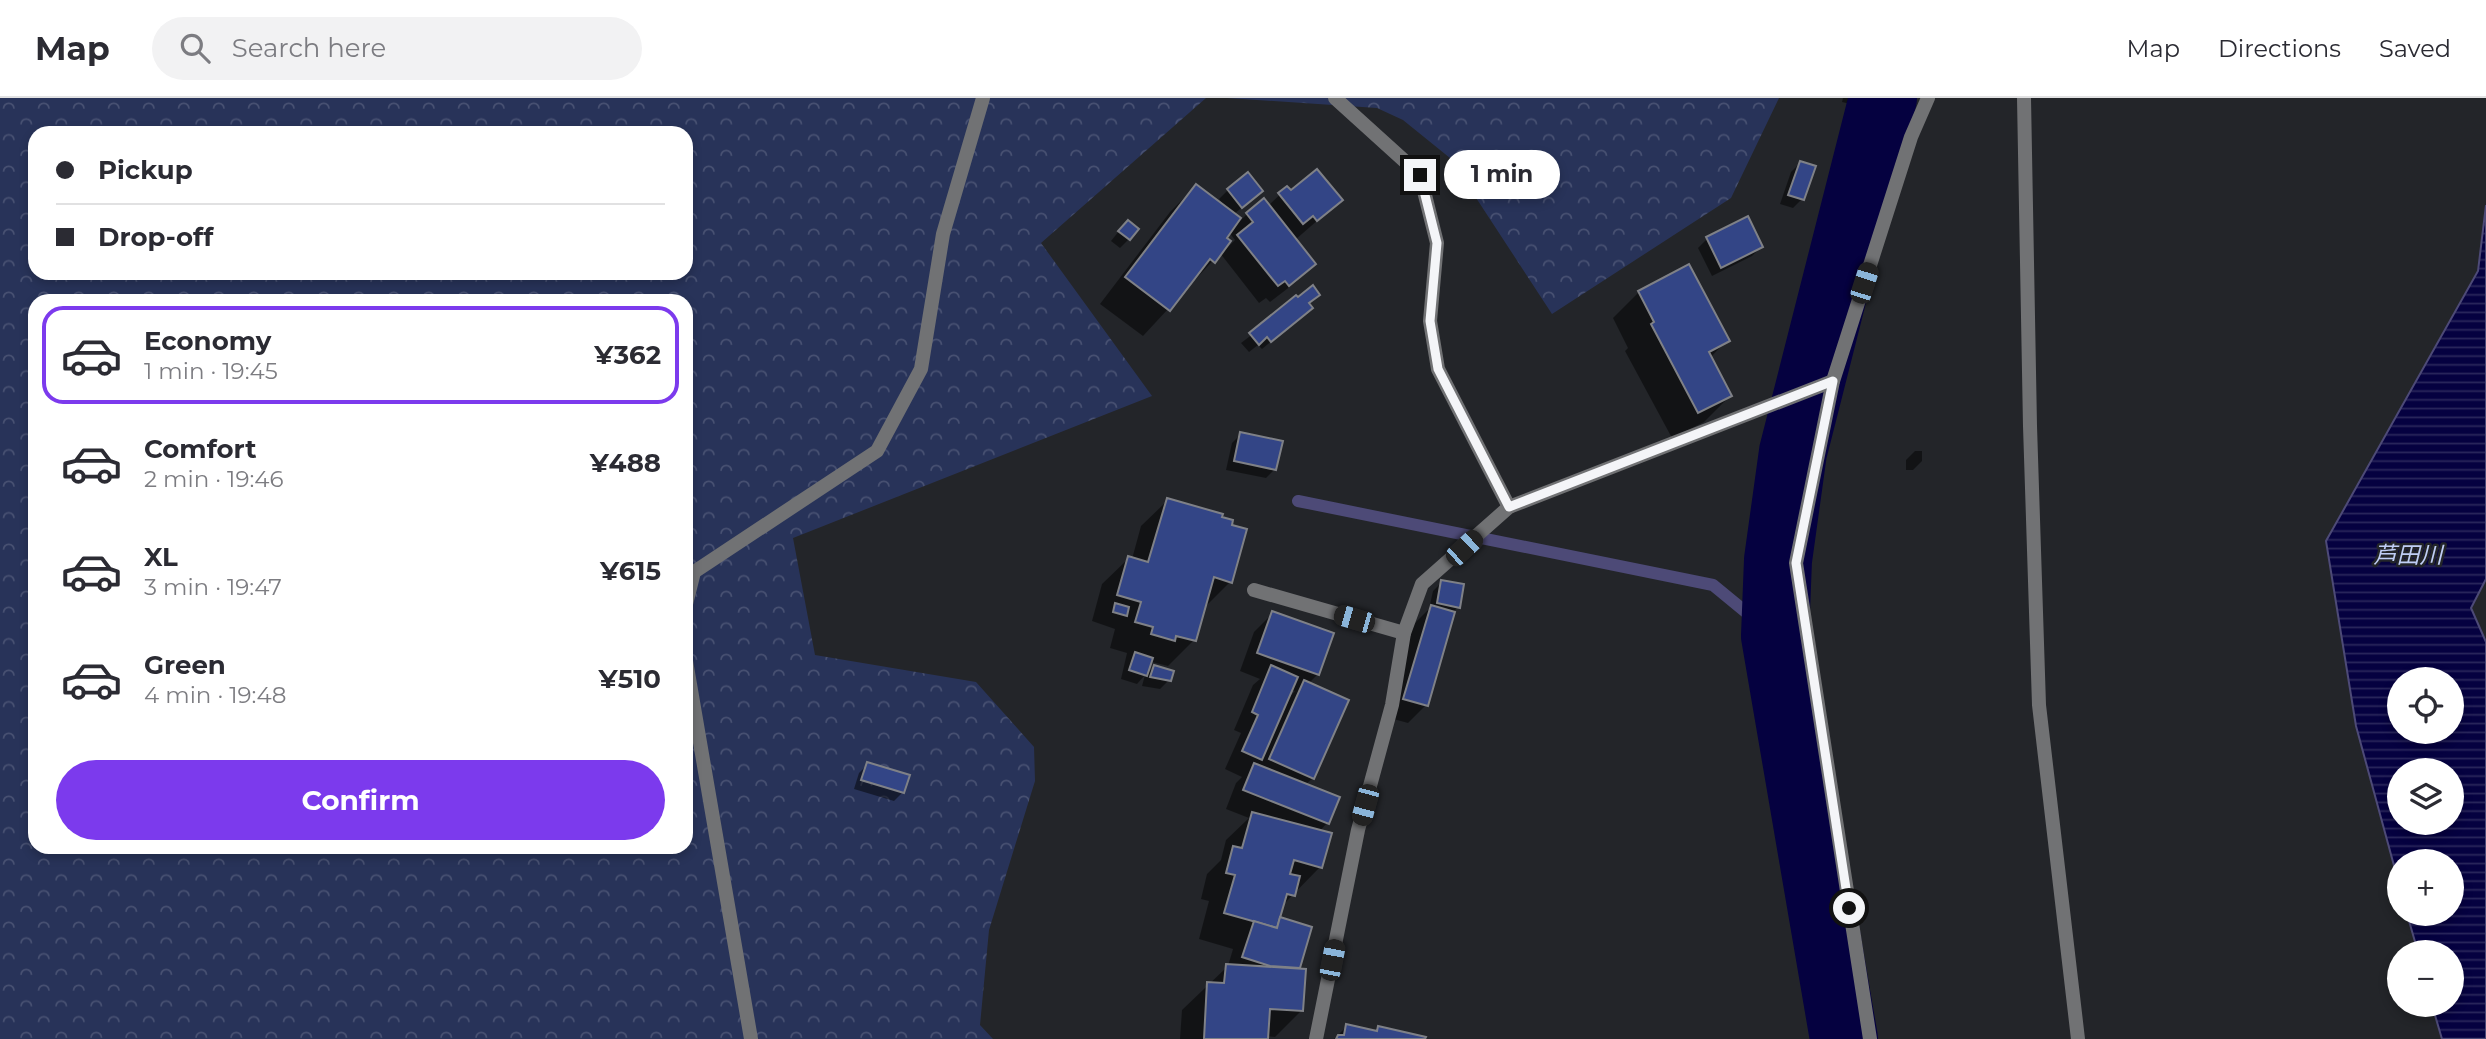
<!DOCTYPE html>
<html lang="en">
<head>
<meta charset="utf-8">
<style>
  :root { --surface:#fff; --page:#f2f2f3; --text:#2b2b33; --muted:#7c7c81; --line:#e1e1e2; --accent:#7c3aed }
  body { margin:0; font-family:Montserrat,"Noto Sans JP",sans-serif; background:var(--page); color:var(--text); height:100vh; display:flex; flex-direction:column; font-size:26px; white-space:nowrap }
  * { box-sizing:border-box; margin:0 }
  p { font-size:23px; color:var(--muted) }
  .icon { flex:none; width:38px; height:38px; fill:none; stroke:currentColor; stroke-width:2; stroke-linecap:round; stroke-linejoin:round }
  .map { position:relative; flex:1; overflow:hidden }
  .panel { position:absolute; left:28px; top:196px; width:665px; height:560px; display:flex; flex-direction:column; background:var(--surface); border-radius:21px; box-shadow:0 4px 10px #0003 }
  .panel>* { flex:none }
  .hud { position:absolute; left:28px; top:28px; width:665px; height:154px; border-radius:21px; box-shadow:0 4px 10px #0003; display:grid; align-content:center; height:154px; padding:0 28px; background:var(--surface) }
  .tools { position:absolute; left:2387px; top:569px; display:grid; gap:14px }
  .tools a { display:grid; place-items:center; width:77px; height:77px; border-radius:50%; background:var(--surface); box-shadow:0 4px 10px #0003; font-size:35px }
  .end { position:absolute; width:32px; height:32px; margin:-16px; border:9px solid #f4f5f8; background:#111; box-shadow:0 0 0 4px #111 }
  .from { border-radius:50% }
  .bubble { position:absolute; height:49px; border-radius:24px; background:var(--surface); box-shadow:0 4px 10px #0003; font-size:23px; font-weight:700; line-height:49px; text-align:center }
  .car { position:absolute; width:21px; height:42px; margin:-21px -10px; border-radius:9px; box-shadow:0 0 5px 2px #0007; background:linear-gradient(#222 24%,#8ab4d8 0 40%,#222 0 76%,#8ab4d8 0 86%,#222 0) }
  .hud b { display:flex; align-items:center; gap:24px; height:66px; font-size:26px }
  .hud b+b { border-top:2px solid var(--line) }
  .hud i { width:18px; height:18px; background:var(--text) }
  ul { padding:12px 0 0; list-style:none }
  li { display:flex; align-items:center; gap:21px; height:98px; margin:0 14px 10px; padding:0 14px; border:4px solid transparent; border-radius:21px }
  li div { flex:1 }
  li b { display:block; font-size:26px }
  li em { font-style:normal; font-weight:700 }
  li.current { border-color:var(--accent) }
  li>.icon { width:63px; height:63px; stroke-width:1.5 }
  .primary-button { display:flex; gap:14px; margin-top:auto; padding:14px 28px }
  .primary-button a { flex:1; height:80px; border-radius:42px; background:var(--accent); color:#fff; font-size:28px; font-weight:700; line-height:80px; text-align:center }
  header { display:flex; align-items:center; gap:42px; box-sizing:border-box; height:98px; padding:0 35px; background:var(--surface); border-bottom:2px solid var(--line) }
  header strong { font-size:33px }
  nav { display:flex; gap:38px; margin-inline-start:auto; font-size:24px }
  .search { width:490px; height:63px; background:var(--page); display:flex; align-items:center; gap:18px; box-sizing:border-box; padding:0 24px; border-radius:38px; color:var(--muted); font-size:26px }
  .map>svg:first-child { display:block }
  .forest { fill:url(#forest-crowns); fill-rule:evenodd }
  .water { fill:url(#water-rules); stroke:#4d4a77; stroke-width:2; fill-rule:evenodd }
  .shadow { fill:#0007; fill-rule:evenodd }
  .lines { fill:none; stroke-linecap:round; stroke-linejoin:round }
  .stream { stroke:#4d4a77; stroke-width:12 }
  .river { stroke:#050140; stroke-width:68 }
  .building { fill:#334586; stroke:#7f8187; stroke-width:2 }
  .service { stroke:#717274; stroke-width:14 }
  .minor { stroke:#717274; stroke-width:14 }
  .route { stroke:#f4f5f8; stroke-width:9 }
  .labels { text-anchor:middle; stroke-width:5; stroke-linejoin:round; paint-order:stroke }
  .water-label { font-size:23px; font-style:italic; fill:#c0cef5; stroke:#232529 }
</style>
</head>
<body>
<header>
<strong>Map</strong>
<div class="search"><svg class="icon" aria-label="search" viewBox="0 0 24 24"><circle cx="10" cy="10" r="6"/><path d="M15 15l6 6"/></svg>Search here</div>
<nav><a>Map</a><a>Directions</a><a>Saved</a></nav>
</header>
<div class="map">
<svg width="2486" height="941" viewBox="0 0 2486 941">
  <defs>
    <pattern id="forest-crowns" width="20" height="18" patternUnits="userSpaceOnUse" patternTransform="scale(1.75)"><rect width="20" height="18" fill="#283359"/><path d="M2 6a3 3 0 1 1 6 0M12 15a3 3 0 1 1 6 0" fill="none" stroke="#485172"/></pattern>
    <pattern id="water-rules" width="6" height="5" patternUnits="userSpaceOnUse" patternTransform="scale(1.75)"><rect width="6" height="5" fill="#050140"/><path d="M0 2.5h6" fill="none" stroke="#2a275c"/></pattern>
  </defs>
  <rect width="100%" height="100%" fill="#232529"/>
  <!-- forest -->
  <g class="forest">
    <path d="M0,0h1206l-165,145 111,153 -359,142 22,117 161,27 58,65 1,34 -46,149 -9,95 13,14h-993zM35,35h651v140h-651zM35,203h651v546h-651z"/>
    <path d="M1227,0h552l-48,100 -179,116 -102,-156 -47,-38 -26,-12z"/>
  </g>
  <!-- water -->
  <path class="water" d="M2486,107v374l-15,29 15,34v397h-44l-10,-34 20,-1v-52h-34l-11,-38h45v-53h-53v23l-43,-158 -30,-185 152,-270zM2399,581h53v53h-53zM2399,672h53v52h-53z"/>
  <!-- shadow -->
  <g class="shadow">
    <path d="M1843,0h29l-9,9 -21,-5z"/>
    <path d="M1800,65l2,36 -9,9 -13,-4 11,-32z"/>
    <path d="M1196,88l29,21 -6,-8 9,-9 24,9 -19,16 8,5 6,-6 21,-8 19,-18 4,5 50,7 -46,40 19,24 -18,18 -26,20 -4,-4 -7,5 -39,-50 -77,83 -43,-32 70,-92zM1229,134l6,8 -9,9 -2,-2z"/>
    <path d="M1119,133l10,8 -9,9 -9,-7z"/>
    <path d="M1707,141l54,8 -9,9 -40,20 -14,-28z"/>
    <path d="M1639,194l88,48 -17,18 20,38 -26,26 -32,16 -47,-87 3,-3 -15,-30z"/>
    <path d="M1318,196l-10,10 -6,12 -40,33 -4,-4 -9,7 -8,-9 57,-43z"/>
    <path d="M1241,336l34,35 -9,9 -40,-8 6,-27z"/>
    <path d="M1915,353h7v10l-9,9h-7v-10z"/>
    <path d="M1168,402l62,82 -27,27 -9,31 -26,26 -16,-4 -3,2 -4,12 9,-9 15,13 -9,9 -18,-3 3,-11 -8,9 -16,-5 6,-26 -17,-5 5,-19 -23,-8 10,-37 27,-26 3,1 9,-33z"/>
    <path d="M1442,484l16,25 -5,5 -27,93 -18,18 -22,-6 27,-92 16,-16 4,-18z"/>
    <path d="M1273,515l59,22 -15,40 -9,9 5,94 -8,7 32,13 -10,25 -8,9 1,35 -39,40 -3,11 21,49 -3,3 6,40 -27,27 -8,-1 -1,3h-86l2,-29 46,-44 5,-17 -34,-10 10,-38 -8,-2 6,-25 14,-14 5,-20 23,-22 -23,-9 10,-26 6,-6 -17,-8 16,-36 -7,-3 19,-45 7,-6 -20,-8 14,-39zM1290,592l5,1 -9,10z"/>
    <path d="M868,666l35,28 -9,9 -40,-12 5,-16z"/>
    <path d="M1347,928l27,6 5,-4 44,11h-89z"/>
  </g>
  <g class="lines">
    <!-- stream -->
    <path class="stream" d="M1298,403l415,84 62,51"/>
    <!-- river -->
    <path class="river" d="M1844,941l-69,-403 3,-76 15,-108 90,-354"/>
  </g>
  <!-- building -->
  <g class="building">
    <path d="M1800,63l16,5 -12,34 -16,-5z"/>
    <path d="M1317,71l26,31 -26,21 -4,-5 -10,8 -25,-31 9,-7 4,4z"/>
    <path d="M1248,74l15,19 -21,17 -15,-19z"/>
    <path d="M1196,86l45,34 -14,20 4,3 -16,22 -5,-4 -40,52 -45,-34z"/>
    <path d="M1264,100l52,66 -27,22 -4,-5 -7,5 -41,-51 16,-13 -7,-9z"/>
    <path d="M1748,118l15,31 -42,21 -15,-31z"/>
    <path d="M1128,122l11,9 -9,11 -12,-9z"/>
    <path d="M1689,166l41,77 -21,11 23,44 -34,17 -47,-89 3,-2 -16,-31z"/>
    <path d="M1313,187l7,10 -11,8 4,5 -42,34 -4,-5 -8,8 -10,-12 47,-38 2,2z"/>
    <path d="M1240,334l43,9 -7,29 -42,-9z"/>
    <path d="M1167,400l56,16 -1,3 11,3 -1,5 15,4 -15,54 -18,-6 -18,64 -20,-5 -1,5 -24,-7 2,-7 -18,-5 6,-20 -24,-7 11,-39 20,6z"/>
    <path d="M1441,482l23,4 -4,24 -23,-5z"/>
    <path d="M1115,505l14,4 -2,9 -14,-4z"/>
    <path d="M1431,507l24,7 -27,94 -25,-7z"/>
    <path d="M1272,513l62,22 -15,42 -62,-22z"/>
    <path d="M1135,554l18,6 -6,18 -18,-6z"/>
    <path d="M1154,567l20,6 -3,10 -21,-4z"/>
    <path d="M1271,567l27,12 -36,83 -20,-9 16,-36 -6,-3z"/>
    <path d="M1304,582l45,20 -35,79 -45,-20z"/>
    <path d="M867,664l43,13 -6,18 -43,-13z"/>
    <path d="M1254,665l86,34 -11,27 -86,-34z"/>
    <path d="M1252,714l80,21 -10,35 -28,-8 -4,14 10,2 -5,20 -8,-2 -10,34 -53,-15 11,-38 -9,-2 7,-27 9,2z"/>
    <path d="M1280,819l32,10 -12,41 -30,-2 -28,-9 12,-36 23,7z"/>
    <path d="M1226,866l80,5 -3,42 -33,-2 -2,30h-64l3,-57 17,1z"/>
    <path d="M1346,926l31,7 1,-5 48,11 -1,2h-89l2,-4h6z"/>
  </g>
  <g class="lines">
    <!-- service -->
    <path class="service" d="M1254,492l150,43"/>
    <!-- minor -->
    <g class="minor">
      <path d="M1335,0l85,77 17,68 -7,78 8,48 71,138"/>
      <path d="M2024,0l6,328 9,279 39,334"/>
      <path d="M686,506l8,-32 183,-121 44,-82 22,-135 40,-136"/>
      <path d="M686,563l65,378"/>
      <path d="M1316,941l42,-209 34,-125 12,-72 18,-49 87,-77 324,-126"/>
      <path d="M1870,941l-74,-476 37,-182 78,-244 17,-39"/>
    </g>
  </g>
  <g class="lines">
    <!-- route -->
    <path class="route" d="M1420,77l17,68 -7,78 8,48 71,138 324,-126 -37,182 53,345"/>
  </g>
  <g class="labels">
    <!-- water labels -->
    <g class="water-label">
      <text x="2408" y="465">芦田川</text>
    </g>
  </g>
</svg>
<div class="tools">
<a><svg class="icon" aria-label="locate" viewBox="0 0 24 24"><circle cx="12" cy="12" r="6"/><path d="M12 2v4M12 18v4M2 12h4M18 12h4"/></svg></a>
<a><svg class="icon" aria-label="layers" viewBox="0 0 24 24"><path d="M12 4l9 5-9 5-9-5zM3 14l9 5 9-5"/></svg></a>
<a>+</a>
<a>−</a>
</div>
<i class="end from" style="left:1849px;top:810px"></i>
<i class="end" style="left:1420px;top:77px"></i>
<div class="bubble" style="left:1444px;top:52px;width:116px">1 min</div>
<i class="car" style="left:1864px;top:185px;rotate:18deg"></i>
<i class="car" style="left:1464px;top:450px;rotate:47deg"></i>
<i class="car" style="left:1354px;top:521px;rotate:286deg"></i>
<i class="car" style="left:1365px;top:707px;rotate:195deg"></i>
<i class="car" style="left:1332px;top:862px;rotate:11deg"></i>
<div class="hud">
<b><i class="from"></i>Pickup</b>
<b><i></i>Drop-off</b>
</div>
<section class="panel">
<ul>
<li class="current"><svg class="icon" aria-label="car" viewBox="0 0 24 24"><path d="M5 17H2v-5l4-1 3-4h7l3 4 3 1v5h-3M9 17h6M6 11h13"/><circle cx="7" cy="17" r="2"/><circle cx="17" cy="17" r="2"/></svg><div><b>Economy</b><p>1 min · 19:45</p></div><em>¥362</em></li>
<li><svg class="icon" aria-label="car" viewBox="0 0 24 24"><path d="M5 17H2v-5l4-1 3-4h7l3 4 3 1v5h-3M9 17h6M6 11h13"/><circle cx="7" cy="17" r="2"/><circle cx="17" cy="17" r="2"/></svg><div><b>Comfort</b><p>2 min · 19:46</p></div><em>¥488</em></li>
<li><svg class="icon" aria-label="car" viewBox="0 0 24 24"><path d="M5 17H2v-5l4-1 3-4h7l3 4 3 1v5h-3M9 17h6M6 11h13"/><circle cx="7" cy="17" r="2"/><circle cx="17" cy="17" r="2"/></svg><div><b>XL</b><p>3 min · 19:47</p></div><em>¥615</em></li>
<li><svg class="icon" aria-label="car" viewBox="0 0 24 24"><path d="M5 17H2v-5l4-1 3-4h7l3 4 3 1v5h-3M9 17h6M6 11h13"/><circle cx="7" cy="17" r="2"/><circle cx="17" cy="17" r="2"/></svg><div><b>Green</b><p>4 min · 19:48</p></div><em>¥510</em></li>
</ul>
<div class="primary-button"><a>Confirm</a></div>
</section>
</div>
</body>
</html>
